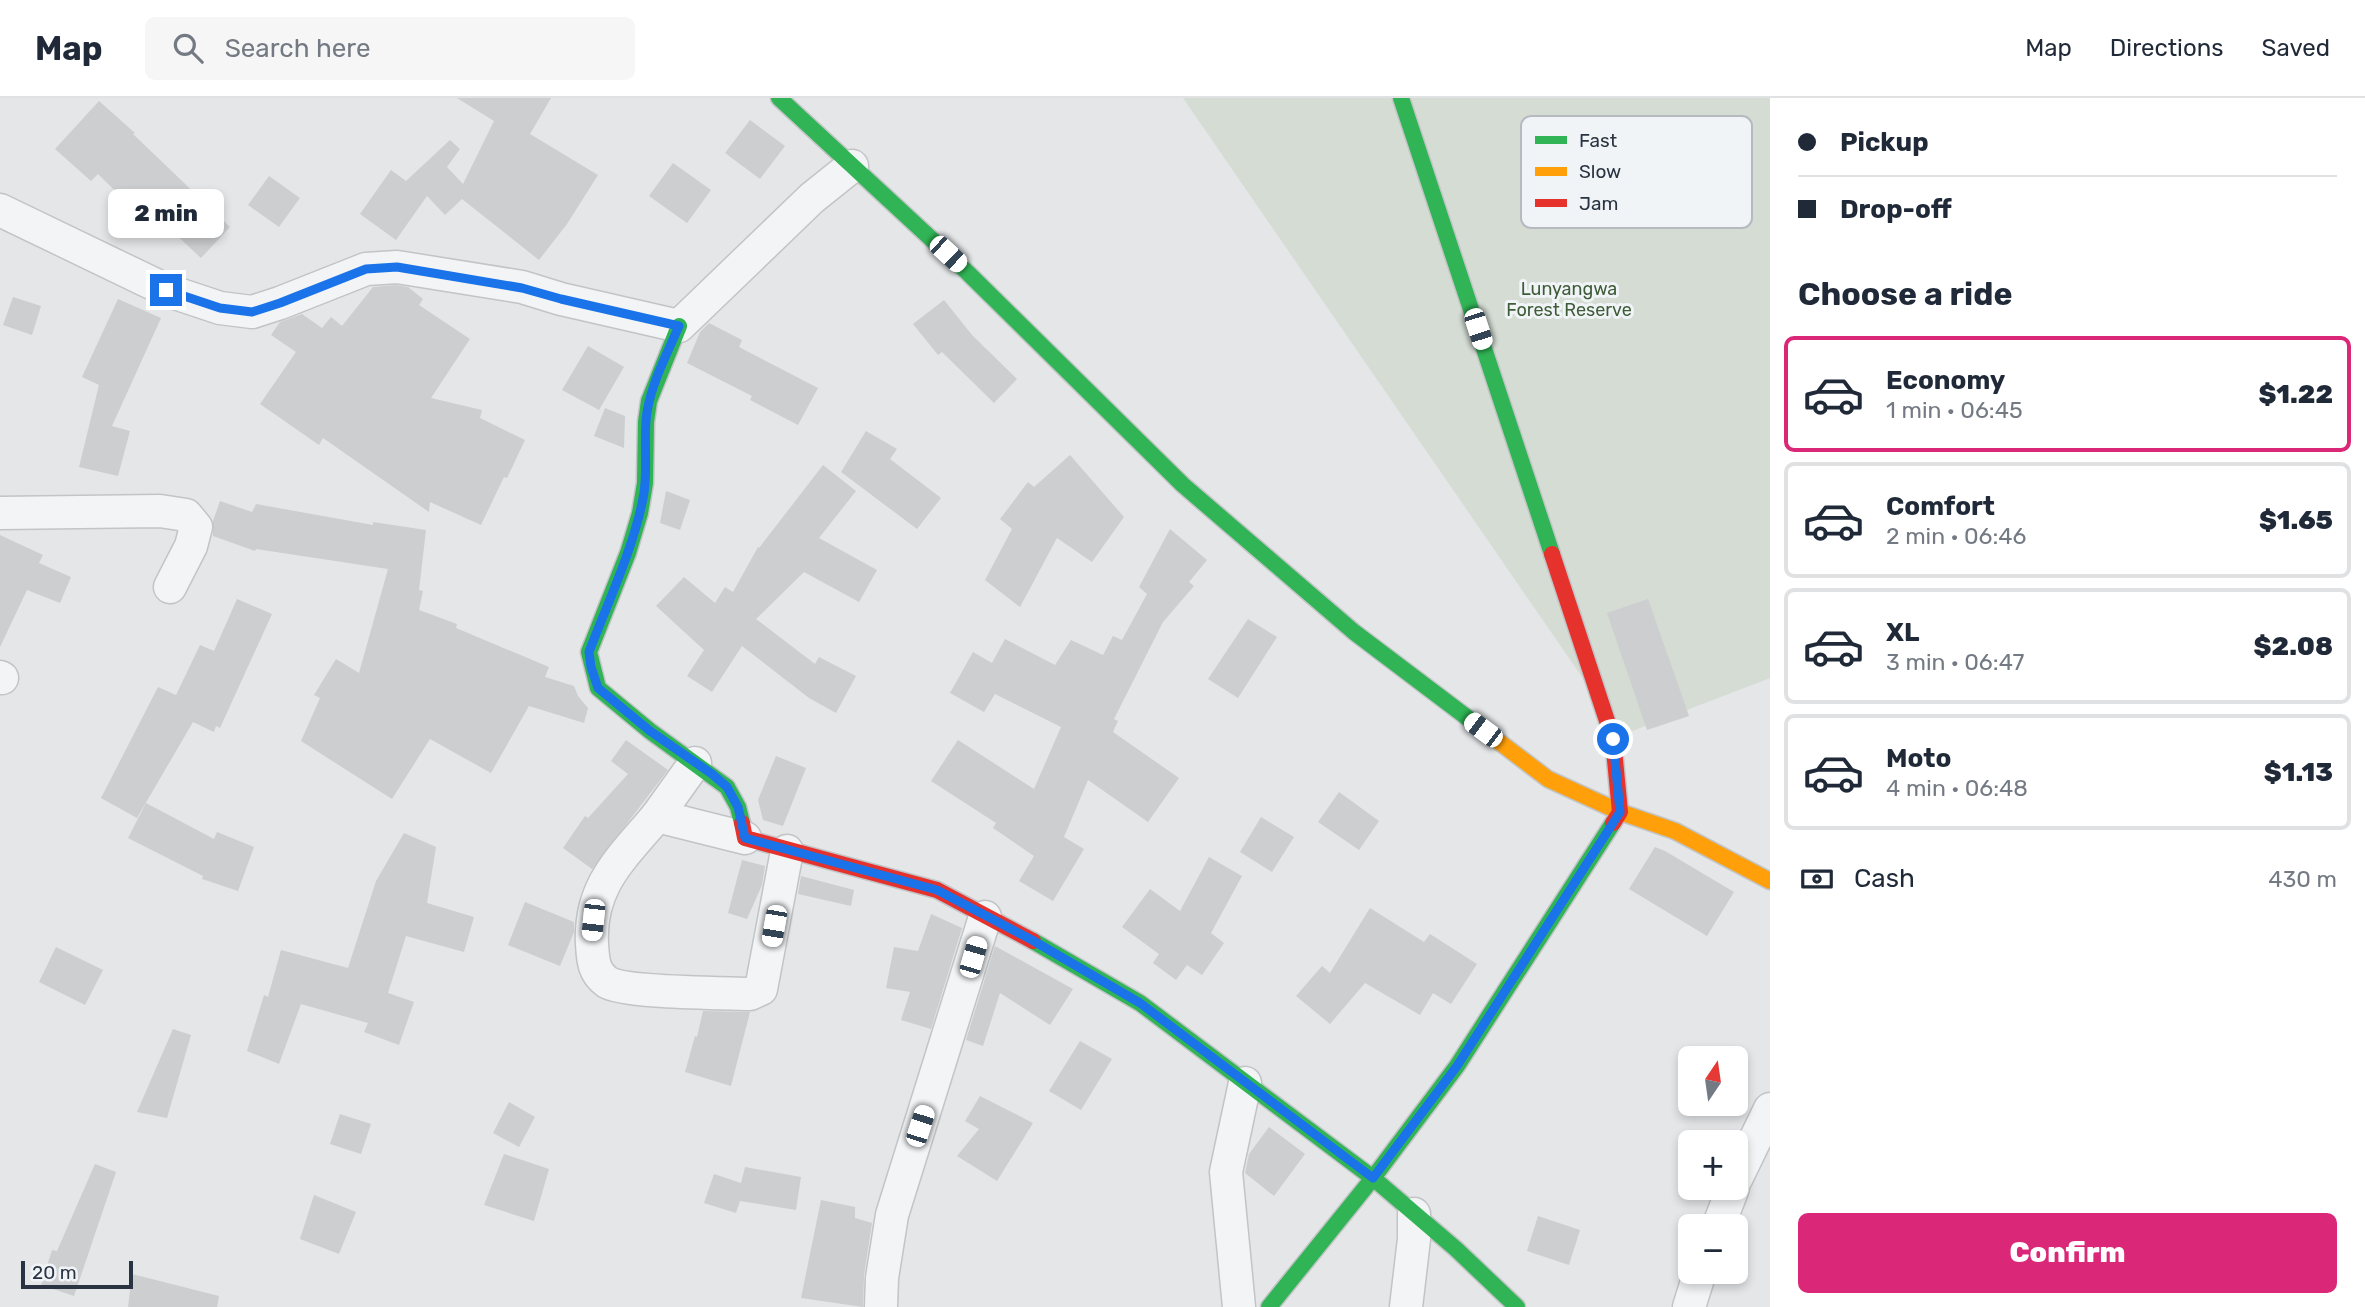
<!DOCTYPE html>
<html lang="en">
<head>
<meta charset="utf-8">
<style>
  :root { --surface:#fff; --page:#f6f6f7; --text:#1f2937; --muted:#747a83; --line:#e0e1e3; --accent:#db2777 }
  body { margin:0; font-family:Rubik,sans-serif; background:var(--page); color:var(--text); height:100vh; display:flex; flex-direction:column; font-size:26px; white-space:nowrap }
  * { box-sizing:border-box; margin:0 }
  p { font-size:23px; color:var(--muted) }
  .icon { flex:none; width:38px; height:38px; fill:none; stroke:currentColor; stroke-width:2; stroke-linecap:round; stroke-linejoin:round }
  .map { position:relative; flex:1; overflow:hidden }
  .sheet { display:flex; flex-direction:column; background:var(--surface); width:595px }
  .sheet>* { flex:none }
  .hud { display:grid; align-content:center; height:154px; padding:0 28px; background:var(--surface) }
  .needle { width:46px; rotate:13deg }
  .controls { position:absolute; left:1678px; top:948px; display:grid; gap:14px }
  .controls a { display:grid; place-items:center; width:70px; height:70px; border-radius:10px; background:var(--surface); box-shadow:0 4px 10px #0003; font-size:35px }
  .scale { position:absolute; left:21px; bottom:18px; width:112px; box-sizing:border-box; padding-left:7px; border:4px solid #2a3341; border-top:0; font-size:19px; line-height:24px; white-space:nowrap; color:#2a3341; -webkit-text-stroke:5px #f1f4f7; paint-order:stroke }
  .end { position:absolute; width:32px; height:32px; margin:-16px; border:9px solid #1a73e8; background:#fff; box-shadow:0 0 0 4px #fff }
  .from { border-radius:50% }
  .bubble { position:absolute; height:49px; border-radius:10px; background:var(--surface); box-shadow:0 4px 10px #0003; font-size:23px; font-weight:800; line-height:49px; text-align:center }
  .car { position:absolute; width:21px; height:42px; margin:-21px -10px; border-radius:9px; box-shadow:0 0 5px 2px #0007; background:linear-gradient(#fff 24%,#345 0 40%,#fff 0 76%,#345 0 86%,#fff 0) }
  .hud b { display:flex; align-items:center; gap:24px; height:66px; font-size:26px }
  .hud b+b { border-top:2px solid var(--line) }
  .hud i { width:18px; height:18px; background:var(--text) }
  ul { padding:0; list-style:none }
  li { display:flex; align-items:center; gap:21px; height:116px; margin:0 14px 10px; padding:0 14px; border:4px solid var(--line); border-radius:10px }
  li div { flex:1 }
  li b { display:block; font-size:26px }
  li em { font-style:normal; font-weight:800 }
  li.selected { border-color:var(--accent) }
  li>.icon { width:63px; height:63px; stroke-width:1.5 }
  h2 { padding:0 28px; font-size:32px; line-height:84px }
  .pay { display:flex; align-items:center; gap:18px; height:77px; padding:0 28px; font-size:26px }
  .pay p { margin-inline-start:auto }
  .action { display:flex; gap:14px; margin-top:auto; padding:14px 28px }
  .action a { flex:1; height:80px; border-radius:10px; background:var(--accent); color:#fff; font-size:28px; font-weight:800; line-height:80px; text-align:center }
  header { display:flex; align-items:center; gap:42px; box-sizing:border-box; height:98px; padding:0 35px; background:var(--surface); border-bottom:2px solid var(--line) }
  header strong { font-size:33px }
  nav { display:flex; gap:38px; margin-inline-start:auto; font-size:24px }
  .search { width:490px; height:63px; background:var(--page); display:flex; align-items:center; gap:18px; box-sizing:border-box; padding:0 24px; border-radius:10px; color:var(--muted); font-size:26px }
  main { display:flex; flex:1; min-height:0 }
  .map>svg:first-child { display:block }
  .green { fill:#d4dcd4 }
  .building { fill:#ccced0 }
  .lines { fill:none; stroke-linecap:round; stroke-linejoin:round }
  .street-casing { stroke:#c2c4c6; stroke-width:35 }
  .fast-casing { stroke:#c2c4c6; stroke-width:19 }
  .slow-casing { stroke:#c2c4c6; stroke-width:19 }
  .jam-casing { stroke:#c2c4c6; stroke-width:19 }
  .street { stroke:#f2f4f5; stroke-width:32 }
  .fast { stroke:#30b455; stroke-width:16 }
  .slow { stroke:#ff9f0a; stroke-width:16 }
  .jam { stroke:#e5322d; stroke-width:16 }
  .route { stroke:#1a73e8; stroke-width:9 }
  .labels { text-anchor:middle; stroke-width:6; stroke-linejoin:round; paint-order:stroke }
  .park-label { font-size:18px; fill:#3f5c38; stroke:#f1f4f7 }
  .key { fill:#f1f4f7; stroke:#b5bac0; stroke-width:2 }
  .key-label { font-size:19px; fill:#2a3341 }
</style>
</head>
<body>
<header>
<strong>Map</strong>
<div class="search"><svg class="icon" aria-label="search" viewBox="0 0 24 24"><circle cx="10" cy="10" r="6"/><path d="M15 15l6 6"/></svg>Search here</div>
<nav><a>Map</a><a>Directions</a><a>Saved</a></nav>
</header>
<main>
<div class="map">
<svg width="1770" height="1209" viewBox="0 0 1770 1209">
  <rect width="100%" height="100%" fill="#e4e6e8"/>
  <!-- green -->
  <path class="green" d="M1183,0h587v580l-148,57z"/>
  <!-- building -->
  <g class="building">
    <path d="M457,0h94l-21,36 68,41 -31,49 -28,36 -77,-61 -17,16 -18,-19 -31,44 -36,-26 31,-44 15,11 44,-41 10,9 -13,18 16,17 31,-63z"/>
    <path d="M99,3l36,32 -2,1 97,93 -29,31 -30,-28 -8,8 -65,-64 -7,7 -36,-32z"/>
    <path d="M750,22l35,26 -25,33 -35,-26z"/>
    <path d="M673,65l38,27 -24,33 -38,-27z"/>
    <path d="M269,78l31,22 -21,29 -31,-22z"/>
    <path d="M396,187l12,2 15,12 -4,6 51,34 -39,59 51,12 -2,8 45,22 -18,38 -3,-1 -23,48 -51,-23 -1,10 -106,-74 -4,7 -59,-41 36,-52 -25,-17 9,-13 22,-8 20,14 9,-11 11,9 31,-39z"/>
    <path d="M13,199l28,9 -9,29 -29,-10z"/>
    <path d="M118,201l43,19 -49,108 18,5 -12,45 -39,-9 20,-82 -17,-8z"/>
    <path d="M944,202l28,35 45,44 -23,24 -52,-51 -4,3 -25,-31z"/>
    <path d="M709,225l33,17 -3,7 79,41 -20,37 -48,-25 2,-4 -65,-33 13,-31z"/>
    <path d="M588,248l36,21 -25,43 -37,-20z"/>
    <path d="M605,310l20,8 -1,32 -30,-12z"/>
    <path d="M866,333l31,18 -7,10 51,39 -24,31 -76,-57z"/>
    <path d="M1070,357l54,62 -32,45 -35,-24 -37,69 -35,-27 27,-51 -12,-10 28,-37 6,5z"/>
    <path d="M823,367l33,26 -37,47 58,32 -18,32 -55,-30 -48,47 59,45 4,-7 37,19 -20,37 -27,-15 -67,-52 -30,46 -25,-16 17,-26 -48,-44 28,-29 31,26 10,-16 8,5 25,-45 1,1z"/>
    <path d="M666,393l24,9 -10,30 -20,-7z"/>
    <path d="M220,403l32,11 4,-8 117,21v-3l53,8 -7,60 4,1 -4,19 38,14 -1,4 93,39 -4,10 29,9 4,10 10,12 -4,15 -55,-17 -38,67 -61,-34 -38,60 -91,-58 19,-43 -6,-3 22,-36 23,14 29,-104 -132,-20 -1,2 -42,-15v-15z"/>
    <path d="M1170,431l37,31 -18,22 5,4 -31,36 -49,97 4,2 -5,11 66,46 -31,44 -60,-42 -24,57 20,12 -31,52 -34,-20 15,-25 -41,-28 3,-5 -65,-42 27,-41 76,49 27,-62 -66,-33 -11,18 -34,-19 23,-41 19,11 13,-24 50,26 16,-25 32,15 10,-19 9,4 25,-46 -8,-7z"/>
    <path d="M0,437l43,20 -4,8 32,14 -11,26 -33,-13 -27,57z"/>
    <path d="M237,501l35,15 -52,114 -4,-2 -2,6 -21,-10 -56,96 -36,-20 57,-111 18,8 24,-50 14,6z"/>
    <path d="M1648,501l41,117 -42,14 -40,-117z"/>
    <path d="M1248,521l29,18 -39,61 -30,-19z"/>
    <path d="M626,642l42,30 -76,99 -29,-21 22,-32 3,2 40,-44 -17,-13z"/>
    <path d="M776,658l30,12 -23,58 -20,-6 -5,-20z"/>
    <path d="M1339,694l40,29 -20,29 -41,-28z"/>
    <path d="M146,705l68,36 3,-7 37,15 -16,44 -36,-12 1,-3 -75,-38z"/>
    <path d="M1261,719l33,20 -22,35 -32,-20z"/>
    <path d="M404,735l32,14 -9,56 47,14 -10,35 -58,-16 -18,57 26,9 -15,43 -35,-13 4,-9 -67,-19 -22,60 -32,-13 17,-56 4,2 13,-47 67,18 28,-87z"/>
    <path d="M1655,749l10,4 69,41 -27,44 -78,-47z"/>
    <path d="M1209,759l33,19 -31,57 13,10 -22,32 -15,-10 -11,15 -23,-17 6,-9 -37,-27 28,-38 30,22z"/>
    <path d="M742,762l23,6 -3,19 -15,34 -19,-6z"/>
    <path d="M801,778l53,14 -3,16 -53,-12z"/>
    <path d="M525,804l49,20v10l-14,34 -52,-21z"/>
    <path d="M1370,810l54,34 6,-8 47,30 -26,40 -18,-11 -13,22 -55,-32 -35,41 -34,-28 26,-30 8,7z"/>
    <path d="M931,816l31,14 -31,101 -30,-9 9,-28 -24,-4 8,-41 24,4z"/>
    <path d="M995,848l78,43 -23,36 -50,-32 -17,53 -17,-6z"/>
    <path d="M56,849l47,23 -18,35 -46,-23z"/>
    <path d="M703,913l47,1 -19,74 -46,-14 10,-36 2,1z"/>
    <path d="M173,931l18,6 -24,83 -30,-6z"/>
    <path d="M1080,943l32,18 -31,51 -32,-19z"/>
    <path d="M980,998l53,27 -36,58 -40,-25 22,-27 -14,-8z"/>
    <path d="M509,1004l26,15 -16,30 -26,-14z"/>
    <path d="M340,1016l31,10 -10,30 -31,-10z"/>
    <path d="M1269,1029l36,27 -31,42 -29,-23 4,-19z"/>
    <path d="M504,1056l45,15 -15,52 -50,-16z"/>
    <path d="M95,1066l21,8 -42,124 -33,-11 11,-35 5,1z"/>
    <path d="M745,1069l56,10 -5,33 -56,-9 -4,12 -32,-10 10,-29 27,9z"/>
    <path d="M314,1097l42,17 -17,42 -39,-15z"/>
    <path d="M821,1102l34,7v11l17,5 -8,52 -1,32 -62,-9z"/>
    <path d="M1538,1118l42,14 -11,35 -42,-14z"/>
    <path d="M132,1176l87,22 -2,11h-89z"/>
  </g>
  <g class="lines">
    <!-- street casing -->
    <g class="street-casing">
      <g id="street">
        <path d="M0,112l166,80 54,18 32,4 28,-9 86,-34 31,-2 125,20 39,12 118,27 133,-128 40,-32"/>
        <path d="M0,415l160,-2 26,4 10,12 -5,19 -21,41"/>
        <path d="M0,579l2,1"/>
        <path d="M657,718l38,-53"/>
        <path d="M745,740l-88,-22c-35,42 -68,69 -65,128 1,15 1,28 15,38 17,11 117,11 143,12l11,-5 26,-138"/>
        <path d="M1736,1081l34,-70"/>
        <path d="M1718,1129l15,-39"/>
        <path d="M881,1209l1,-29 10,-63 93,-298"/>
        <path d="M1239,1209l-13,-135 19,-89"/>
        <path d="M1406,1209l8,-68v-25"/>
        <path d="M1689,1209l11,-35"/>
      </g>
    </g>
    <!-- fast casing -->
    <g class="fast-casing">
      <g id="fast">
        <path d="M779,0l188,174 216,213 171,147 127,96"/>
        <path d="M1401,0l151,456"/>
        <path d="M679,228l-30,75 -3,21 -1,61 -5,30 -12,40 -39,99 9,36 52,43 77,56 11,20 4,16"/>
        <path d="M1033,843l107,62 233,175 83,71 61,58"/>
        <path d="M1269,1209l104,-129 84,-112 156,-243"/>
      </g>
    </g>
    <!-- slow casing -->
    <g class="slow-casing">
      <path id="slow" d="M1481,630l67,51 72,33 55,19 95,50"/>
    </g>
    <!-- jam casing -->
    <g class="jam-casing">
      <g id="jam">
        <path d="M1552,456l61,185 7,73 -7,11"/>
        <path d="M742,725l3,15 192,52 96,51"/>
      </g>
    </g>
    <!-- street -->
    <use href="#street" class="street"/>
    <!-- fast -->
    <use href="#fast" class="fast"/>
    <!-- slow -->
    <use href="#slow" class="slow"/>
    <!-- jam -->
    <use href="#jam" class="jam"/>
  </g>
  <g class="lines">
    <!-- route -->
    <path class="route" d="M166,192l54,18 32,4 28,-9 86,-34 31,-2 125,21 39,11 118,27c-12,28 -27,56 -32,86 -4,25 1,54 -3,81 -9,52 -36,109 -55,159l2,15 7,21 52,43 62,43 15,13 11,20 7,31 192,52 95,50 108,63 233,175 84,-112 163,-254 -7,-73"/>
  </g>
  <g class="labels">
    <!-- park labels -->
    <g class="park-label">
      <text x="1569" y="197">Lunyangwa<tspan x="1569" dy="21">Forest Reserve</tspan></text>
    </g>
  </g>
  <!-- legend -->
  <rect x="1521" y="18" width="231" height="112" rx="10" class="key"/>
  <rect x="1535" y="38" width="32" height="8" fill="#30b455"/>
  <rect x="1535" y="69" width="32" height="9" fill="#ff9f0a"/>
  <rect x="1535" y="101" width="32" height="8" fill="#e5322d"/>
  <g class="key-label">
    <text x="1579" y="49">Fast</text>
    <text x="1579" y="80">Slow</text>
    <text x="1579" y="112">Jam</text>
  </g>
</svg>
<div class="controls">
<a><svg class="needle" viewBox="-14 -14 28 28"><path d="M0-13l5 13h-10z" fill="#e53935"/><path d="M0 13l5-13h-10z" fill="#747a83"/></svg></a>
<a>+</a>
<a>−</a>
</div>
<div class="scale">20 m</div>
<i class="end from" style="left:1613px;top:641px"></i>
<i class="end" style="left:166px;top:192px"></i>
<div class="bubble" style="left:108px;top:91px;width:116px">2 min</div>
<i class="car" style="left:948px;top:156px;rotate:133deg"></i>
<i class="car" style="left:1478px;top:231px;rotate:162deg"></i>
<i class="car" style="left:1483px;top:632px;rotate:307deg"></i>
<i class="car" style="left:593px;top:822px;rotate:186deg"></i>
<i class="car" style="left:774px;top:828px;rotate:190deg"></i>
<i class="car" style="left:973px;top:859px;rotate:16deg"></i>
<i class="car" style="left:920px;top:1028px;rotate:18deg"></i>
</div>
<section class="sheet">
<div class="hud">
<b><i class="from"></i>Pickup</b>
<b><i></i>Drop-off</b>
</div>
<h2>Choose a ride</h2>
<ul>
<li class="selected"><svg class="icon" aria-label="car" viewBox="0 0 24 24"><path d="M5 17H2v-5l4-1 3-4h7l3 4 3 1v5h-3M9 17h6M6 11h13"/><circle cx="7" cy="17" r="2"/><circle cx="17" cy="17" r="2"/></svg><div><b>Economy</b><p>1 min · 06:45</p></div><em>$1.22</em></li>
<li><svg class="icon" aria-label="car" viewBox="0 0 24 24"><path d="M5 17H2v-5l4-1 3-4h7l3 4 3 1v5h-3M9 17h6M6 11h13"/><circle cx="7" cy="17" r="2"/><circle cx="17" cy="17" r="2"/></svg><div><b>Comfort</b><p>2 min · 06:46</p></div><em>$1.65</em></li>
<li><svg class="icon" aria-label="car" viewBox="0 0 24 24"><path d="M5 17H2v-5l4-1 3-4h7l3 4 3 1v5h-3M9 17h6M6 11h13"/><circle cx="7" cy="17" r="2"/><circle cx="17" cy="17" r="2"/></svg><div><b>XL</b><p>3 min · 06:47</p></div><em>$2.08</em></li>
<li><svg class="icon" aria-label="car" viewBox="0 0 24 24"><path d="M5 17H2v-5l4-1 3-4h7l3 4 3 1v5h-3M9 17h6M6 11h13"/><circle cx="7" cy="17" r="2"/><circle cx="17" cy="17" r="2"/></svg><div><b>Moto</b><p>4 min · 06:48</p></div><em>$1.13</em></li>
</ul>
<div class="pay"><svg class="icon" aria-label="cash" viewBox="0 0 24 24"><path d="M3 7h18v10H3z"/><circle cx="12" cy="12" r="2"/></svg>Cash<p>430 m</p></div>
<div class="action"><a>Confirm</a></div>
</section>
</main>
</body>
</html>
